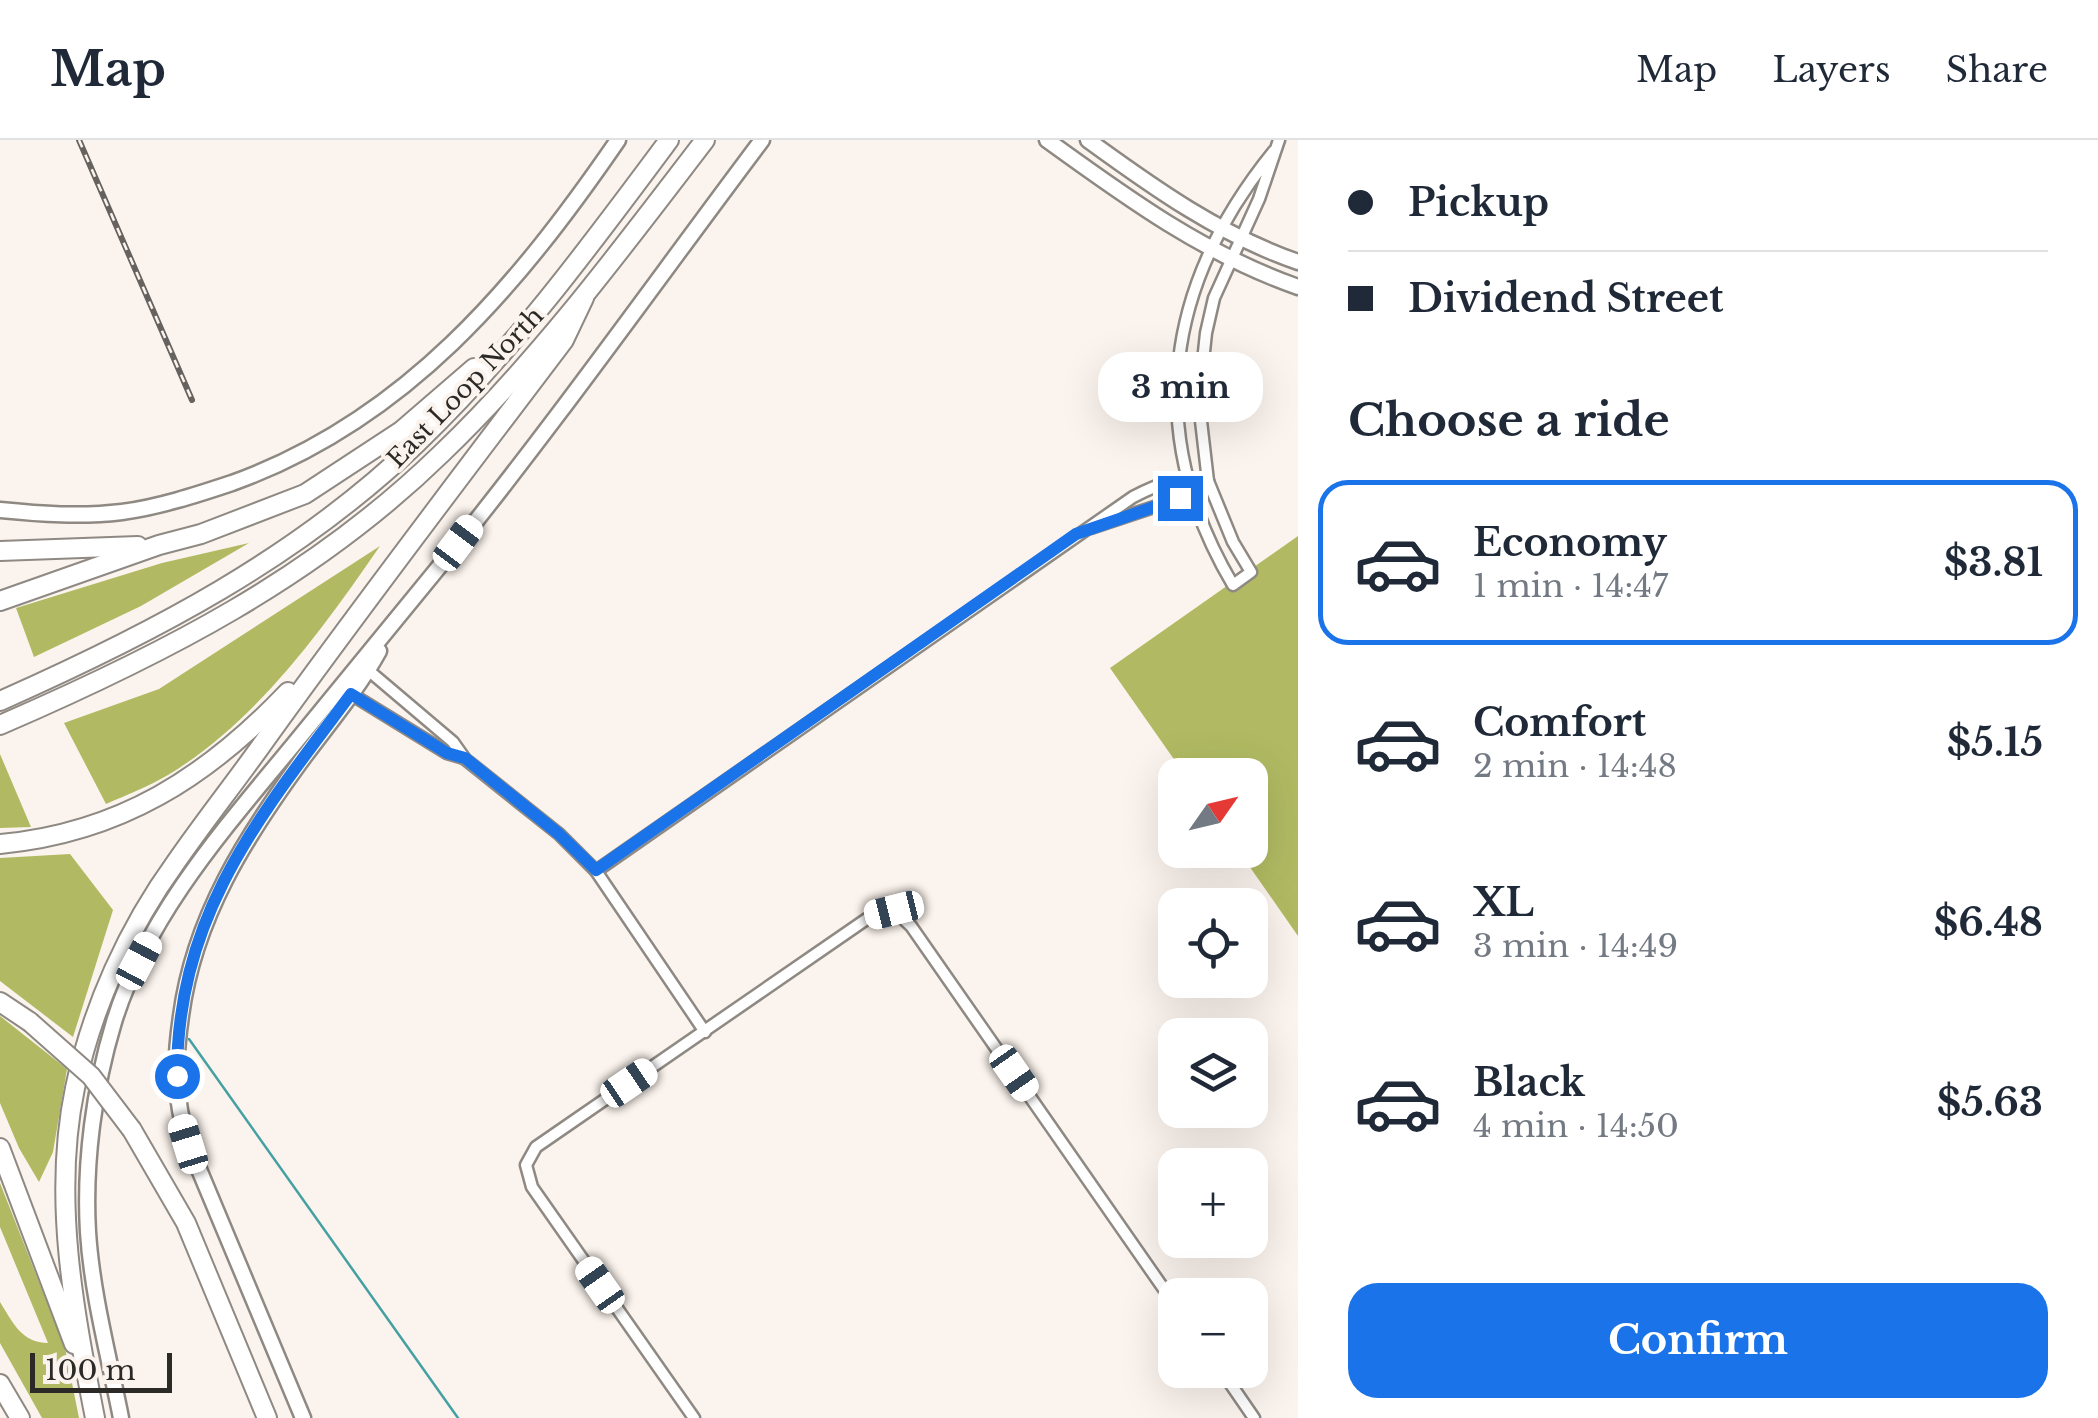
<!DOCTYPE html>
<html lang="en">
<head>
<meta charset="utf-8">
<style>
  :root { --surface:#fff; --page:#f6f6f7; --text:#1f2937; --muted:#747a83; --line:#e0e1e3; --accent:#1a73e8 }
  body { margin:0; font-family:"Libre Baskerville",serif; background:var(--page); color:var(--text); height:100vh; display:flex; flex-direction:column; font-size:38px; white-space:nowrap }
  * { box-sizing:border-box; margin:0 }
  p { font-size:32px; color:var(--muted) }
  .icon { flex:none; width:55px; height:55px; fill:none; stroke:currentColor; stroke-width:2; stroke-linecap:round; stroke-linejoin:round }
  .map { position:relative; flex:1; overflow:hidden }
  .details { display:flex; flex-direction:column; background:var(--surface); width:800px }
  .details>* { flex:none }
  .hud { display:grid; align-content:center; height:220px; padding:0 50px; background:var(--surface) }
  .needle { width:65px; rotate:56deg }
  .fabs { position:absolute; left:1158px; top:618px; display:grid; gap:20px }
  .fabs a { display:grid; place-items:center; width:110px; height:110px; border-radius:20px; background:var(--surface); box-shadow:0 10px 40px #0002; font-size:50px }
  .scale { position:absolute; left:30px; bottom:25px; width:142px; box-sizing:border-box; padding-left:10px; border:5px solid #2c2a27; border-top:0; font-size:28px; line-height:35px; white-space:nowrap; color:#2c2a27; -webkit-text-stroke:8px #fbf3ed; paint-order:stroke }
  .end { position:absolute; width:45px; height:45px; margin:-22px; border:12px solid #1a73e8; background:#fff; box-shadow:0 0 0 5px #fff }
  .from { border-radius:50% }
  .bubble { position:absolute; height:70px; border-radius:30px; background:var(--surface); box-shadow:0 10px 40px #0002; font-size:32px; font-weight:700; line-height:70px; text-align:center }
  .car { position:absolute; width:30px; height:60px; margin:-30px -15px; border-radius:12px; box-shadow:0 0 8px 2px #0007; background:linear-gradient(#fff 24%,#345 0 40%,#fff 0 76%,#345 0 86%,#fff 0) }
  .hud b { display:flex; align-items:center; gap:35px; height:95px; font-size:38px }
  .hud b+b { border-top:2px solid var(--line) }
  .hud i { width:25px; height:25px; background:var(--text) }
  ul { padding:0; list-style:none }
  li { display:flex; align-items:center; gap:30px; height:165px; margin:0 20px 15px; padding:0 30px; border:5px solid transparent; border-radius:30px }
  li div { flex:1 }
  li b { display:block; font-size:38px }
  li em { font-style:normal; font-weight:700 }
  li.active { border-color:var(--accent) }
  li>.icon { width:90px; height:90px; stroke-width:1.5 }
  h2 { padding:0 50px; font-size:45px; line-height:120px }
  .button { display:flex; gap:20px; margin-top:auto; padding:20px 50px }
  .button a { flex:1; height:115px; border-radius:30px; background:var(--accent); color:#fff; font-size:40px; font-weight:700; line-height:115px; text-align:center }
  header { display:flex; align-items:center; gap:60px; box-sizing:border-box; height:140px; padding:0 50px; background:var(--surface); border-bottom:2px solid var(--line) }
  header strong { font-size:48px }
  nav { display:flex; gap:55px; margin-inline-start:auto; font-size:35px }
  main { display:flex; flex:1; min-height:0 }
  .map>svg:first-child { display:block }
  .forest { fill:#b1ba62 }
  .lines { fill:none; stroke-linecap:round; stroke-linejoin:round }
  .stream { stroke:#44a0a2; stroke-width:2.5 }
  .minor-casing { stroke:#8f8983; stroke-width:15 }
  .secondary-casing { stroke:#8f8983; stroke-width:19 }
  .motorway-casing { stroke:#8f8983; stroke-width:22 }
  .minor { stroke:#fff; stroke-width:10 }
  .secondary { stroke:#fff; stroke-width:14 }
  .motorway { stroke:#fff; stroke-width:18 }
  .rail-casing { stroke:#66625f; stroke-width:6 }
  .rail { stroke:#fbf3ed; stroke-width:2.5; stroke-dasharray:8; stroke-linecap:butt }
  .motorway-bridge-casing { stroke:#8f8983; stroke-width:22; stroke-linecap:butt }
  .motorway-bridge { stroke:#fff; stroke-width:18 }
  .route { stroke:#1a73e8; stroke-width:12 }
  .labels { text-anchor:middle; stroke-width:8; stroke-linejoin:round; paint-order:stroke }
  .street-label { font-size:25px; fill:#2c2a27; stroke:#fbf3ed }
</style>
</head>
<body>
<header>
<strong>Map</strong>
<nav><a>Map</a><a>Layers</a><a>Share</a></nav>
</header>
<main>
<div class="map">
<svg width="1298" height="1278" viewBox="0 0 1298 1278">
  <rect width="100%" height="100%" fill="#fbf3ed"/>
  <!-- forest -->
  <g class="forest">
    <path d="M1298,396v400l-60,-86h12v-75h-65l-75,-107z"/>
    <path d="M249,403l-108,63 -107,51 -18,-49 146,-45z"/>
    <path d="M380,406c-58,84 -123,175 -212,229 -19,11 -41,20 -62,29l-42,-81 95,-34z"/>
    <path d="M0,614l31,73 -31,1z"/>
    <path d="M70,714l43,56 -40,127 -73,-56v-123z"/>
    <path d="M0,876l67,53 -14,83 -14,30 -20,-34 -19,-45z"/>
    <path d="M0,1043l65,165 14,70h-37l-42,-75v-41c13,21 22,41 48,41l-48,-116z"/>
  </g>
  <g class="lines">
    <!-- stream -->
    <path class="stream" d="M189,899l269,379"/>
    <!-- minor casing -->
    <g class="minor-casing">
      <g id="minor">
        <path d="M1274,11c-109,134 -131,282 -41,434l18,-13 -18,-30 -25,-61 -7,-60v-41l5,-47 8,-35 45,-99 20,-59"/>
        <path d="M1091,388l99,-33 18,-14"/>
        <path d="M368,530l85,72 12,17 94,75 37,37 109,161"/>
        <path d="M351,554l96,59 17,5"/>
        <path d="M596,731l537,-374c25,-13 47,-22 75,-16"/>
        <path d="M1221,1230l33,48"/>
        <path d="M694,1278l-162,-231 -6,-22 10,-18 335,-231 23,-6 17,16 264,379"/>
      </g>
    </g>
    <!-- secondary casing -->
    <g class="secondary-casing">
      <g id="secondary">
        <path d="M1047,0c80,58 157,114 251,147"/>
        <path d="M1088,0c66,48 132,95 210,122"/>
        <path d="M0,370c40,4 81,7 122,2 37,-5 74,-17 110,-29 173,-62 285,-196 386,-343"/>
        <path d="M121,1278c-12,-61 -29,-124 -33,-186 -4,-69 6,-144 26,-210 33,-107 110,-193 180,-278 53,-64 105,-129 158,-193 107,-133 207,-274 310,-411"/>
        <path d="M303,1278l-115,-275c-14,-46 -14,-79 -7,-127 13,-99 65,-180 123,-259 26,-35 54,-68 75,-106"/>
      </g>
    </g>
    <!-- motorway casing -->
    <g class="motorway-casing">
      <g id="motorway">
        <path d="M0,411l138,-5"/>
        <path d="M0,461l159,-56 42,-11 104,-40 96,-63 73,-63"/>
        <path d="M0,561c151,-67 296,-142 417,-258 95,-91 174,-198 252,-303"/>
        <path d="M0,585c162,-70 314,-147 442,-272 98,-94 181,-206 263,-313"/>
        <path d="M0,704c120,-11 207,-67 288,-152"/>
        <path d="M0,862l30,20"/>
        <path d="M132,990l54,93 81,195"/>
        <path d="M0,1008l74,196"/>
        <path d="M0,1244l20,34"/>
        <path d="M95,1278c-21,-107 -43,-221 -20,-330 17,-80 53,-160 101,-226 27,-39 57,-77 85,-116 98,-137 201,-271 303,-406l20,-42"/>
      </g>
    </g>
    <!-- minor -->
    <use href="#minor" class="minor"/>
    <!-- secondary -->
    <use href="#secondary" class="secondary"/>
    <!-- motorway -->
    <use href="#motorway" class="motorway"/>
    <!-- rail casing -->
    <g class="rail-casing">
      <path id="rail" d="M79,0l113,260"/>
    </g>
    <!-- rail -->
    <use href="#rail" class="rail"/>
    <!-- motorway-bridge casing -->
    <g class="motorway-bridge-casing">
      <path id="motorway-bridge" d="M30,882l61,54 41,54"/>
    </g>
    <!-- motorway-bridge -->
    <use href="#motorway-bridge" class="motorway-bridge"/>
  </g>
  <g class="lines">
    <!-- route -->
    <path class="route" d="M177,936c0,-162 82,-259 174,-382l96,59 18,5 94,76 37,36 480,-336 104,-36"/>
  </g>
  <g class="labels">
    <!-- street labels -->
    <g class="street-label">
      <text transform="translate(465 247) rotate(-46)" y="9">East Loop North</text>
    </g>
  </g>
</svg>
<div class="fabs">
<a><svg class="needle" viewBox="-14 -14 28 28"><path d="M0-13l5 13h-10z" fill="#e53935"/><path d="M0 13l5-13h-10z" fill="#747a83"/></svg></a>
<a><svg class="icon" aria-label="locate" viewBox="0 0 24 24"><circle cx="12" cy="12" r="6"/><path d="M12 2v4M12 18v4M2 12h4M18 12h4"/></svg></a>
<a><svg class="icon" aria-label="layers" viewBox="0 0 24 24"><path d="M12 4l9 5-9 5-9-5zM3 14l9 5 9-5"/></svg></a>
<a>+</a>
<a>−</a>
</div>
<div class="scale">100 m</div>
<i class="end from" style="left:177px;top:936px"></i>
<i class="end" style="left:1180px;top:358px"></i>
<div class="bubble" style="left:1098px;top:212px;width:165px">3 min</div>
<i class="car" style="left:458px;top:403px;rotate:37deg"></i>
<i class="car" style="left:894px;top:770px;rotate:256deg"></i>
<i class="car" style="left:139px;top:821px;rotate:28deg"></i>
<i class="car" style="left:1014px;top:933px;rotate:145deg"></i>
<i class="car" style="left:629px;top:943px;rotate:56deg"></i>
<i class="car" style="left:188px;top:1004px;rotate:343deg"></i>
<i class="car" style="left:600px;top:1145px;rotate:325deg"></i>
</div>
<section class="details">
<div class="hud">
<b><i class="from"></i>Pickup</b>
<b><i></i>Dividend Street</b>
</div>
<h2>Choose a ride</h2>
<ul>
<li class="active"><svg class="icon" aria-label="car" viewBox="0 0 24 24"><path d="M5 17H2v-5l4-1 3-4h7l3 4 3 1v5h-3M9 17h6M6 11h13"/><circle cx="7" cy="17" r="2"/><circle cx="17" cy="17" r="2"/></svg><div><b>Economy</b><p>1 min · 14:47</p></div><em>$3.81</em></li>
<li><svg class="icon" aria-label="car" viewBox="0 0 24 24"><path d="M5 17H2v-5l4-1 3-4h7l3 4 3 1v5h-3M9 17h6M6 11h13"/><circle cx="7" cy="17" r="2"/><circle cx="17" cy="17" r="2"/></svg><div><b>Comfort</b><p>2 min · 14:48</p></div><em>$5.15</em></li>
<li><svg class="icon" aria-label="car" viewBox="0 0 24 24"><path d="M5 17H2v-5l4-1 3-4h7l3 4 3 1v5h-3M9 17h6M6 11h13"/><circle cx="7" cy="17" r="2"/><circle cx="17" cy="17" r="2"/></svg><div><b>XL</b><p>3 min · 14:49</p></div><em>$6.48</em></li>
<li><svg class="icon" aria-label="car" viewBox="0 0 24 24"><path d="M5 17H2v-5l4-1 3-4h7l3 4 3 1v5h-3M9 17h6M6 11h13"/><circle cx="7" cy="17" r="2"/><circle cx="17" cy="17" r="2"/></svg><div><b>Black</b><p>4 min · 14:50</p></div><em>$5.63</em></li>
</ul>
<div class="button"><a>Confirm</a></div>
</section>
</main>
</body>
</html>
